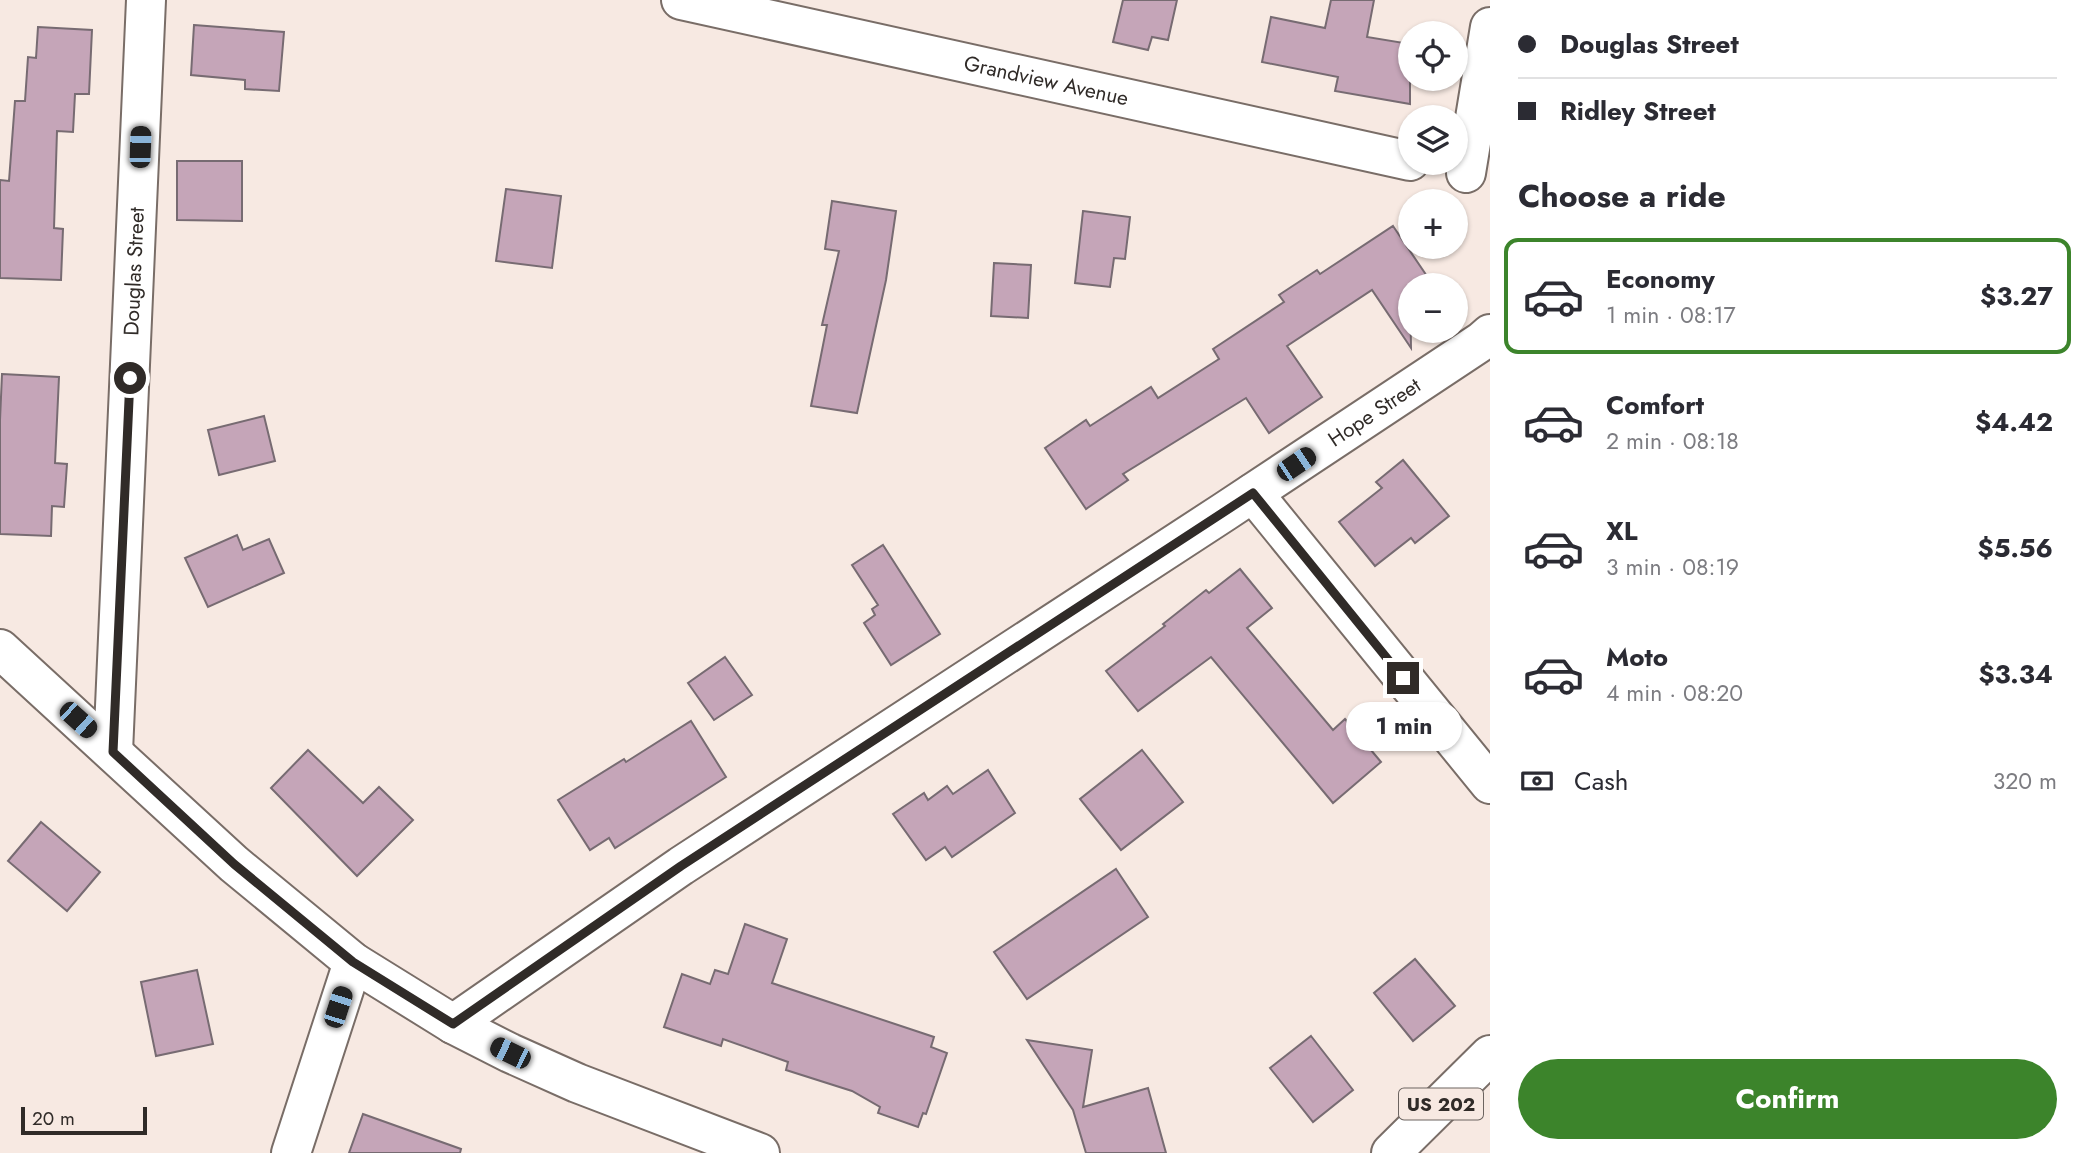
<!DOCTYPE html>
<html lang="en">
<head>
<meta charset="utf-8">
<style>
  :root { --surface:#fff; --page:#f7f7f7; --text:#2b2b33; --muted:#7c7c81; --line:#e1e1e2; --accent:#3c842b }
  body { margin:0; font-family:Jost,sans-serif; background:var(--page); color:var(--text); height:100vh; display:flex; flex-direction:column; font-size:26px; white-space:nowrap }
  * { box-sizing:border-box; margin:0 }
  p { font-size:23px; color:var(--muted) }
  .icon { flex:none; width:38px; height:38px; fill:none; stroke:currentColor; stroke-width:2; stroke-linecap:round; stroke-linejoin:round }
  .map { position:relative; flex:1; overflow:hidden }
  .sheet { display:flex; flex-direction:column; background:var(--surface); width:595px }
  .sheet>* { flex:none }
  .top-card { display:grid; align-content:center; height:154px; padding:0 28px; background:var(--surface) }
  .buttons { position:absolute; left:1398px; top:21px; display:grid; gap:14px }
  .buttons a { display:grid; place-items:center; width:70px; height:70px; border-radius:50%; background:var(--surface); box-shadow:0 2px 5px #0004; font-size:35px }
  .scale { position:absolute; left:21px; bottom:18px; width:126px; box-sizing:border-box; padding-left:7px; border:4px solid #302b28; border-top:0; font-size:19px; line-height:24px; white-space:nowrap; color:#302b28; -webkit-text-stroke:5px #f7e9e2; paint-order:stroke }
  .end { position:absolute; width:32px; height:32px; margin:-16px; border:9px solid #302b28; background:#fff; box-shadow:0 0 0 4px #fff }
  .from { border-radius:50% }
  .bubble { position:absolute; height:49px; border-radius:24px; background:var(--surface); box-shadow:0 2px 5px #0004; font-size:23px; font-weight:700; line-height:49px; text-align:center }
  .car { position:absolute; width:21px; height:42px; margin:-21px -10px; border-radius:9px; box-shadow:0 0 5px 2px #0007; background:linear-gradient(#222 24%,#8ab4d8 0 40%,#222 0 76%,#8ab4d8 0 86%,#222 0) }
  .top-card b { display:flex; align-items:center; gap:24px; height:66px; font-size:26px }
  .top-card b+b { border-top:2px solid var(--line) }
  .top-card i { width:18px; height:18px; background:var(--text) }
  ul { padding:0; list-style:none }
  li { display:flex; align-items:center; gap:21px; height:116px; margin:0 14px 10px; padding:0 14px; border:4px solid transparent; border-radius:14px }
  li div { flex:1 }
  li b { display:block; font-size:26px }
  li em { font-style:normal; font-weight:700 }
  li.active { border-color:var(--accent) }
  li>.icon { width:63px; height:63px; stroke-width:1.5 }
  h2 { padding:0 28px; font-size:32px; line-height:84px }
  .pay { display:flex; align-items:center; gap:18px; height:77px; padding:0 28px; font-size:26px }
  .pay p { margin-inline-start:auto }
  .button { display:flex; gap:14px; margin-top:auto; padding:14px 28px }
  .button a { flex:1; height:80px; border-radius:42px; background:var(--accent); color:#fff; font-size:28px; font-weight:700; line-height:80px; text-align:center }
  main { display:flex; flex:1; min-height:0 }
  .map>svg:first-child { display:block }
  .building { fill:#c5a5b8; stroke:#776b72; stroke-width:2 }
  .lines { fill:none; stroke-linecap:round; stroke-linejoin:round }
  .minor-casing { stroke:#796d67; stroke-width:42 }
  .trunk-casing { stroke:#796d67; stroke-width:42 }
  .minor { stroke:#fff; stroke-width:38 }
  .trunk { stroke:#fff; stroke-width:38 }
  .route { stroke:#302b28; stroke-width:9 }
  .labels { text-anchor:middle; stroke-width:6; stroke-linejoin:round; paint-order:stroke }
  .shield { fill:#f7e9e2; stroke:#6c6460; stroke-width:2 }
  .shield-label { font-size:19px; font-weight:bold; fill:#302b28 }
  .street-label { font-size:21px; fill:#302b28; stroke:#f7e9e2 }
</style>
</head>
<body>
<main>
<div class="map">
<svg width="1490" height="1153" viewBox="0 0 1490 1153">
  <rect width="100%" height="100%" fill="#f7e9e2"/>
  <!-- building -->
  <g class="building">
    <path d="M1123,0h54l-9,40 -16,-3 -4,13 -35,-8z"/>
    <path d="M1331,0h43l-7,37 43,7v60l-75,-13 3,-14 -76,-15 9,-45 54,11z"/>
    <path d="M194,25l90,7 -5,59 -34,-2v-9l-54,-5z"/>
    <path d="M38,27l54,3 -3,64h-14l-2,38 -16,-1 -3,97 9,1 -2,51 -61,-2v-98l9,1 6,-80h10l3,-44 8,1z"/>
    <path d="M177,161h65v60l-65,-1z"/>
    <path d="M506,189l55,7 -9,72 -56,-7z"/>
    <path d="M832,201l64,10 -10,69 -29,133 -46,-7 16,-81h-5l17,-74 -14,-2z"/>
    <path d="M1083,211l47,6 -5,42 -11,-1 -4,29 -35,-4z"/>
    <path d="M1393,226l40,59h-23l1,63 -39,-58 -85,56 35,51 -53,36 -23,-35 -123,76 5,6 -42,29 -41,-61 41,-28 4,6 61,-39 7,11 61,-39 -6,-10 71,-47 -5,-7 38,-25 3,4z"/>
    <path d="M994,263l37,2 -3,53 -37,-2z"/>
    <path d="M2,374l57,3 -4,86 12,1 -3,43 -12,-1 -1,30 -51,-2v-114z"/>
    <path d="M264,416l11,45 -56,14 -11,-45z"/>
    <path d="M1403,460l46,56 -34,27 -4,-5 -36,28 -36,-44 43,-34 -6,-6z"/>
    <path d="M237,535l6,15 26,-11 15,34 -76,34 -23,-49z"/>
    <path d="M883,545l57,89 -49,31 -27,-42 11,-8 -3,-6 6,-4 -26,-40z"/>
    <path d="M1240,569l32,39 -25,20 86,102 12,-11 36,43 -48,41 -122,-146 -73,54 -32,-40 59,-45 -2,-2 43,-34 3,3z"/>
    <path d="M725,657l27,38 -38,25 -26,-37z"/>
    <path d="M691,721l35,56 -111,71 -6,-10 -19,12 -32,-50 66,-41 2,3z"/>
    <path d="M308,750l55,53 16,-16 34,33 -56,56 -86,-88z"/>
    <path d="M1142,750l41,52 -62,48 -41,-51z"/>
    <path d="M988,770l27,43 -63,44 -7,-10 -19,13 -33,-46 31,-21 4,7 19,-14 6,8z"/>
    <path d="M41,822l59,50 -33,39 -59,-50z"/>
    <path d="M1116,869l32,48 -121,82 -33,-47z"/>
    <path d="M745,924l42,15 -15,44 162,54 -3,10 16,6 -21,61 -3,-1 -5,14 -40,-14 2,-6 -28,-16 -66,-21 2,-8 -65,-23 -2,7 -57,-19 18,-53 28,10 5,-14 13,4z"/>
    <path d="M1415,959l40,47 -42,35 -39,-48z"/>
    <path d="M197,970l16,74 -57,12 -15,-74z"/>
    <path d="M1311,1036l42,54 -40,32 -43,-54z"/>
    <path d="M1027,1040l65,10 -9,57 65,-19 18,65h-80l-13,-43z"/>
    <path d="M363,1114l98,35 -1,4h-111z"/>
  </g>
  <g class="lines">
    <!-- minor casing -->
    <g class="minor-casing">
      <g id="minor">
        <path id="s1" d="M681,0l729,161"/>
        <path d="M1466,173l24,-146"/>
        <path d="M1253,493l237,291"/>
        <path d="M0,649l234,215 119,98 100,62 57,29 67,30 183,70"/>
        <path id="s2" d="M113,752l33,-752"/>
        <path id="s3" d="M453,1024l228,-158 543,-354 258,-171 8,-7"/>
        <path d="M291,1153l62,-191"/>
      </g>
    </g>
    <!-- trunk casing -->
    <g class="trunk-casing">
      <path id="trunk" d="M1391,1153l99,-98"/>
    </g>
    <!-- minor -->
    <use href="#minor" class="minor"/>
    <!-- trunk -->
    <use href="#trunk" class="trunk"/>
  </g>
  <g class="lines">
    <!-- route -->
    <path class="route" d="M130,378l-17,374 121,112 119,98 100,62 228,-158 572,-373 150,185"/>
  </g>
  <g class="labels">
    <!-- shield labels -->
    <rect class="shield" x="1399" y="1088.5" width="84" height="31" rx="5"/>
    <g class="shield-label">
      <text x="1441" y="1111">US 202</text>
    </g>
    <!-- street labels -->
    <g class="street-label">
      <text dy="7" stroke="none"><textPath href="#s1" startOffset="374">Grandview Avenue</textPath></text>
      <text dy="7" stroke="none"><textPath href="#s2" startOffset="481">Douglas Street</textPath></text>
      <text dy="7" stroke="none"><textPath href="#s3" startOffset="1106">Hope Street</textPath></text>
    </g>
  </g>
</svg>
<div class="buttons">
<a><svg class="icon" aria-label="locate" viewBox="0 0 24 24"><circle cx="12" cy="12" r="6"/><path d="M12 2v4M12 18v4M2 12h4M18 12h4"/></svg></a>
<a><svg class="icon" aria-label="layers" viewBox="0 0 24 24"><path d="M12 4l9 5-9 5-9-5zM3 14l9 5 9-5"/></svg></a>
<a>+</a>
<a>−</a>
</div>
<div class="scale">20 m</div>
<i class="end from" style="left:130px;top:378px"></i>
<i class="end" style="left:1403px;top:678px"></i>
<div class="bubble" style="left:1346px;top:702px;width:116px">1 min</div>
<i class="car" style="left:140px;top:147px;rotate:2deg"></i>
<i class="car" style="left:1296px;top:464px;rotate:56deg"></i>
<i class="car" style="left:78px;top:720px;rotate:132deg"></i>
<i class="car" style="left:338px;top:1007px;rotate:18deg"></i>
<i class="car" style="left:510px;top:1053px;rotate:296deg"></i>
</div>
<section class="sheet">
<div class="top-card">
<b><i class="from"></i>Douglas Street</b>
<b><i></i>Ridley Street</b>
</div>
<h2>Choose a ride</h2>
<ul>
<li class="active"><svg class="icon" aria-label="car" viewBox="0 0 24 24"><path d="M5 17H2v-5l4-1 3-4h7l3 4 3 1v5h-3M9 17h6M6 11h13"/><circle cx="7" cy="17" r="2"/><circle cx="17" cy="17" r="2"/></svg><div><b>Economy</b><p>1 min · 08:17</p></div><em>$3.27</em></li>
<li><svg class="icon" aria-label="car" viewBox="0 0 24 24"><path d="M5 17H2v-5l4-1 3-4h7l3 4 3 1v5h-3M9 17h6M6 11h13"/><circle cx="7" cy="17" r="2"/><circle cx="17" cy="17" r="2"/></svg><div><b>Comfort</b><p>2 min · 08:18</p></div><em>$4.42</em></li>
<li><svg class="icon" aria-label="car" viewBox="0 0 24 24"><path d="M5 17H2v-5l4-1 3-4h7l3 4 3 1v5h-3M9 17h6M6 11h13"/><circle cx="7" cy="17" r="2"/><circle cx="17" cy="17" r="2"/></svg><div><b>XL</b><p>3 min · 08:19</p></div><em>$5.56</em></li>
<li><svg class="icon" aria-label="car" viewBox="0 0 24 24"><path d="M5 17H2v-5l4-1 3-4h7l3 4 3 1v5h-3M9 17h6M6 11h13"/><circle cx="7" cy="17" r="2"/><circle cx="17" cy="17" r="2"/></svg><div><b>Moto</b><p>4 min · 08:20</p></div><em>$3.34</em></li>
</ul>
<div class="pay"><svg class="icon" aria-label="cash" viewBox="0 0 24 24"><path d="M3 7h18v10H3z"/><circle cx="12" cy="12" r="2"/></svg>Cash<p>320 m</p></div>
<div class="button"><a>Confirm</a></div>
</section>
</main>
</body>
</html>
